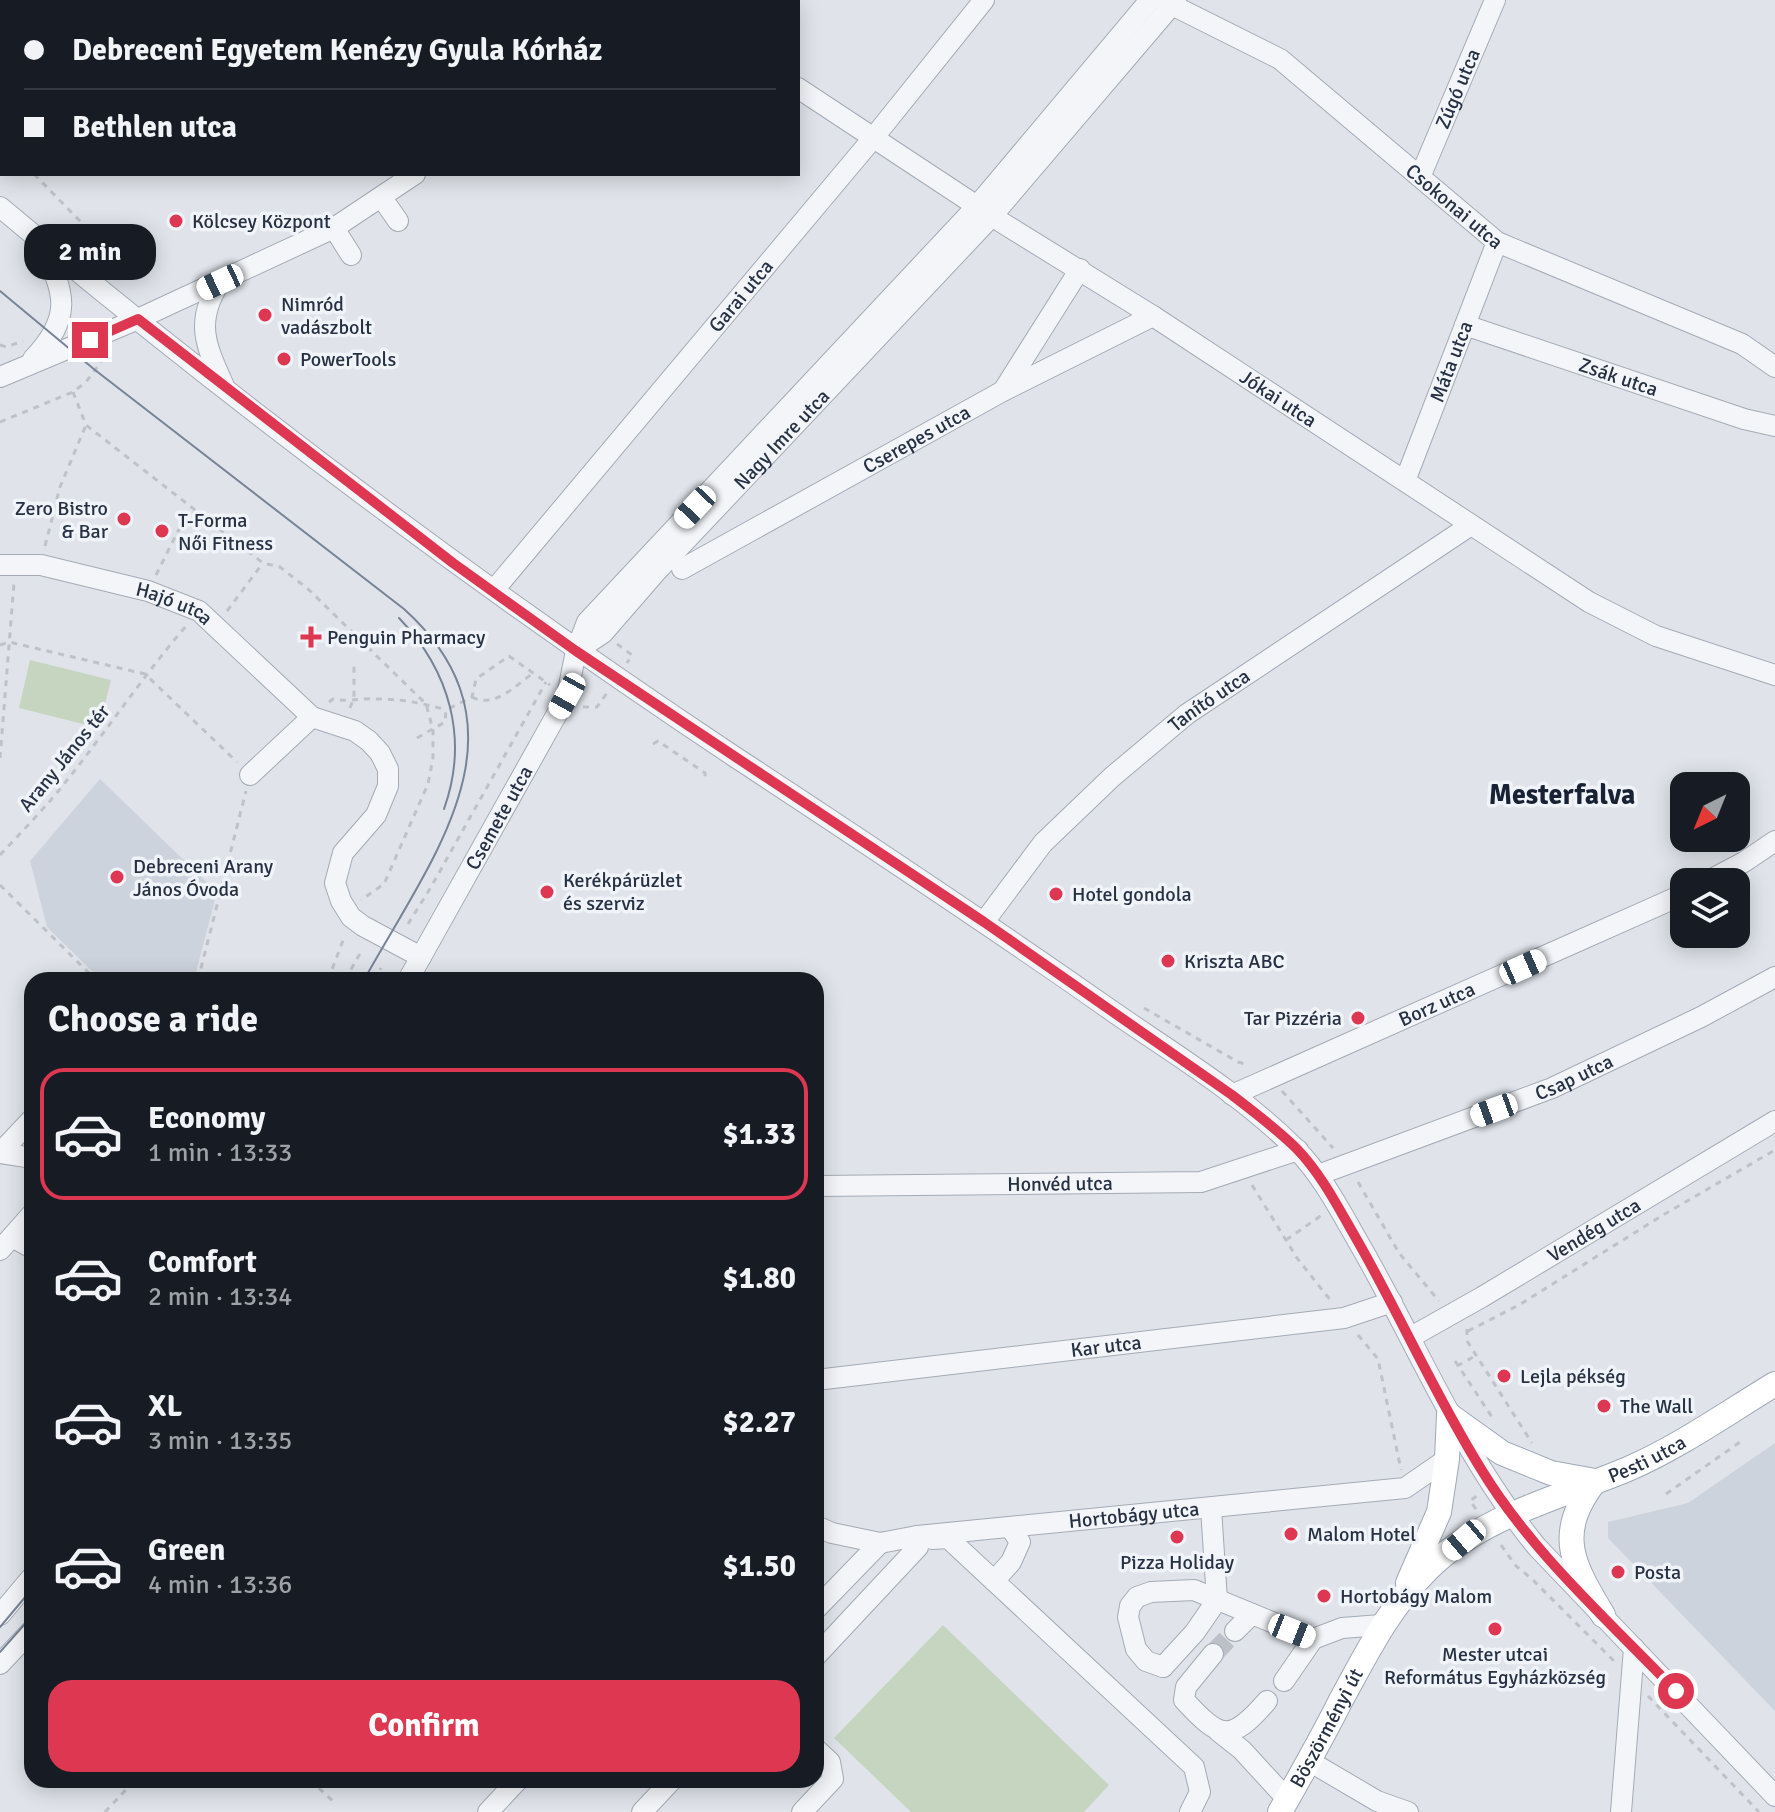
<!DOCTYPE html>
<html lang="en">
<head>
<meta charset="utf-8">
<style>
  :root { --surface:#171b24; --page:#242831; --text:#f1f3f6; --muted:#9ea1a6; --line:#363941; --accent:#dd3752 }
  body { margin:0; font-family:Signika,sans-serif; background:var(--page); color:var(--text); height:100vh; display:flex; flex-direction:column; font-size:30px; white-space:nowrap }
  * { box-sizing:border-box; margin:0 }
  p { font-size:26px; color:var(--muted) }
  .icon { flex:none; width:44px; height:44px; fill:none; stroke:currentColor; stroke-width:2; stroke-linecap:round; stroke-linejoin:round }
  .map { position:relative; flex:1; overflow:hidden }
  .panel { position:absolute; left:24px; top:972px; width:800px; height:816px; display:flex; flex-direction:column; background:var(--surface); border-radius:24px; box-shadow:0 4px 20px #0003 }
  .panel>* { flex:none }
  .hud { position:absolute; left:0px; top:0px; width:800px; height:176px; box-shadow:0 4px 20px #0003; display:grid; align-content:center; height:176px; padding:0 24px; background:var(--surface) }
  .needle { width:52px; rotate:223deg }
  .buttons { position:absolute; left:1670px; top:772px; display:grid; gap:16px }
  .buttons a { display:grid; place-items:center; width:80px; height:80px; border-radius:16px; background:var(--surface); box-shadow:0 4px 20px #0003; font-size:40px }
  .end { position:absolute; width:36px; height:36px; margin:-18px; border:10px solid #dd3752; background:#fff; box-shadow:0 0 0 4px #fff }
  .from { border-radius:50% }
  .bubble { position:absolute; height:56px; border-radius:24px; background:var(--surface); box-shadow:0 4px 20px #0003; font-size:26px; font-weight:700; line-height:56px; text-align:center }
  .car { position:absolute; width:24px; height:48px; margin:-24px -12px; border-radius:10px; box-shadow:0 0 6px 2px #0007; background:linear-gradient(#fff 24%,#345 0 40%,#fff 0 76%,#345 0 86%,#fff 0) }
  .hud b { display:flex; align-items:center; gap:28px; height:76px; font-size:30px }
  .hud b+b { border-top:2px solid var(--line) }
  .hud i { width:20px; height:20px; background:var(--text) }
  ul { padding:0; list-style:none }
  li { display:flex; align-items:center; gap:24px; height:132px; margin:0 16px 12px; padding:0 8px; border:4px solid transparent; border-radius:24px }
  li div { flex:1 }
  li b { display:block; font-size:30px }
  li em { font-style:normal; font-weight:700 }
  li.current { border-color:var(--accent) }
  li>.icon { width:72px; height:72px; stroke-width:1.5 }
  h2 { padding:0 24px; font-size:36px; line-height:96px }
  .action { display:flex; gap:16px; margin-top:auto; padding:16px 24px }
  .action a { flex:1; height:92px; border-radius:24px; background:var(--accent); color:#fff; font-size:32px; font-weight:700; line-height:92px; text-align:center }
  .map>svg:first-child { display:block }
  .built { fill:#cdd3dd }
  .green { fill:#c6d5c0 }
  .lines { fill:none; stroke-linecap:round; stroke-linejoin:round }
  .minor-tunnel { stroke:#bbc0c9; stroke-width:20; stroke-dasharray:20 10; stroke-linecap:butt }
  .minor-casing { stroke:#a4abb5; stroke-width:22 }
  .major-casing { stroke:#9ea8b7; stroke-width:26 }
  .path { stroke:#bec2c9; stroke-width:3; stroke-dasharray:6 6; stroke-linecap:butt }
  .minor { stroke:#f3f5f8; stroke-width:20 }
  .major { stroke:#fff; stroke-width:24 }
  .tram { stroke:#778396; stroke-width:2 }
  .route { stroke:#dd3752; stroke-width:10 }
  .poi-dot { fill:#dd3752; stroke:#f0f3f8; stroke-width:3 }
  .labels { text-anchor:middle; stroke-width:7; stroke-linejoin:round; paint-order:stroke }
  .street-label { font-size:20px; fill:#263144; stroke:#f0f3f8 }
  .poi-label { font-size:20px; fill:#263144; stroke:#f0f3f8; text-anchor:start }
  .district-label { font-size:28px; font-weight:bold; fill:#192234; stroke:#f0f3f8 }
</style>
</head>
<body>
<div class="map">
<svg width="1775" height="1812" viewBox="0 0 1775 1812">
  <rect width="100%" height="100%" fill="#e0e4ea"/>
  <!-- built -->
  <g class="built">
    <path d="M100,779l117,113 -23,88h-93l-54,-53 -17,-66z"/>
    <path d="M1775,1443v268l-167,-173v-16l80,-19z"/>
  </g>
  <!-- green -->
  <g class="green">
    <path d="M30,660l81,20 -12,48 -80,-20z"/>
    <path d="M943,1625l166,160 -25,27h-173l-77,-74z"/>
  </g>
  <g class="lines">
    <!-- minor-tunnel -->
    <path class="minor-tunnel" d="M1213,1654l22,-23"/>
    <!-- minor casing -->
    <g class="minor-casing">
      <g id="minor">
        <path d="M19,0l2,2"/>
        <path d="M373,0l2,2"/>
        <path d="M662,0l3,2"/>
        <path id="s1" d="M1164,1l116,58 217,183 245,102 33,23"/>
        <path d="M573,2l1,-2"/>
        <path id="s2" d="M798,88l203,134 152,94 436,286 67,34 119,39"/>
        <path id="s3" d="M1420,177l75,-177"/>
        <path d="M382,198l16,23"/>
        <path d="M0,207c234,196 478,379 732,548 128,84 255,168 380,256 62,43 129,83 183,137 29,29 48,68 69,104 56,99 100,206 173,295l238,249"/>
        <path d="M334,228l17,27"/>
        <path d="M220,282c-26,40 -14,64 4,104"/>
        <path id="s4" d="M1465,325l279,94 31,7"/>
        <path d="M33,359c39,-41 34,-66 7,-114"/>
        <path d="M0,377l138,-58 196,-91 81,-54"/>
        <path d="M1003,391l77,-122"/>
        <path id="s5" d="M1405,481l92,-239"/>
        <path id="s6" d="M0,565h41l107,26 51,20 113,106 43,14 14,10 11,12 8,16v17l-12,29 -33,38 -8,30 6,18 10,16 12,9 58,31"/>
        <path id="s7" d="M682,569l321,-178 150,-75"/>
        <path id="s8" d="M494,590l380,-453 110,-137"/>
        <path id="s9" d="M576,651l27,-18 53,-61 336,-356 184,-216"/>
        <path d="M250,775l62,-58"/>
        <path d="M1706,882l38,-20 31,-21"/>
        <path id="s10" d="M984,922l59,-79 69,-66 75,-63 284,-189"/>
        <path id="s11" d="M408,980l159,-284 9,-45 11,-29 390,-416 173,-206"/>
        <path id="s12" d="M1232,1095l452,-201"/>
        <path d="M0,1153l32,-34"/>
        <path d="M0,1153l32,5"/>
        <path id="s13" d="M1318,1175l234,-87 149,-71 74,-40"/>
        <path id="s14" d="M816,1186l385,-4 97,-32"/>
        <path d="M12,1237l20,11"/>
        <path d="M0,1250l32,-36"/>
        <path id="s15" d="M1411,1337l71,-40 293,-176"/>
        <path id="s16" d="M816,1380l528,-62 48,-16"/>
        <path id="s17" d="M816,1526l16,7 48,10 37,-7 488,-48 42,-29"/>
        <path d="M932,1539l16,-1 246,229 6,25 -10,20"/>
        <path d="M994,1581l17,-19 9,-20 -10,-15"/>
        <path d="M816,1609l64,-66"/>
        <path d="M0,1615l32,-38"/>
        <path d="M1235,1631l17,-17"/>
        <path d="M1213,1654l-27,33 -2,13c36,39 46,44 83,1"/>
        <path d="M816,1656l102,-109 -1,-11"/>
        <path d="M0,1664l32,-34"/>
        <path d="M1163,1667l-17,-6 -10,-12 -8,-32 2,-11 7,-9 14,-5 43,-2 119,49"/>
        <path d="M1163,1667l32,-35 22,-32 -6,-92"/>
        <path d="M1284,1681l29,-42 29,-11 39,-3"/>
        <path d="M1218,1731l24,19 45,49"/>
        <path d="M1309,1761l68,40 31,11"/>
        <path d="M488,1812l30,-32"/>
        <path d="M642,1812l30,-32"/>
        <path d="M802,1812l31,-33 -3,-17 -14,-13"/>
        <path d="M1621,1812l13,-164"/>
      </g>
    </g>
    <!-- major casing -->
    <g class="major-casing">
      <g id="major">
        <path d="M1449,1415l53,38 49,20 44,8"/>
        <path d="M1595,1481c-41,53 -22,84 8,134"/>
        <path d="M1408,1583l31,-71 8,-53 2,-44"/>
        <path id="s18" d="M1280,1812c21,-37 42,-74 61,-112 27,-49 47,-91 87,-131 55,-54 131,-71 200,-100 51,-22 99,-56 147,-85"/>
      </g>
    </g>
    <!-- path -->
    <g class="path">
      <path d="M597,2l2,-2"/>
      <path d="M0,140l2,2"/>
      <path d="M34,174l87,89 -10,12"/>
      <path d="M0,345l6,2 17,-6"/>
      <path d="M73,392l13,33 177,138 17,4 28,22 118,115 7,26v28l-5,26 -44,100 -23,16"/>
      <path d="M0,422l73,-30 13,-10 15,-20 -4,-7"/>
      <path d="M45,546l15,-59 26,-62"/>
      <path d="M156,575l22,-44 17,-20"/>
      <path d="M227,611l36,-48"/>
      <path d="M617,644l15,11 -5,8"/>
      <path d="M0,645l9,-3 136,32 92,88"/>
      <path d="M472,697c22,12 43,-11 61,-24"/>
      <path d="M329,702l4,-3c14,3 29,-1 44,0 24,0 46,4 69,11"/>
      <path d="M583,707h14l10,-14"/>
      <path d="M350,708l4,-10v-36"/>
      <path d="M417,738l28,-16 1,-12 26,-13 4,-18 33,-23 41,29"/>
      <path d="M653,744l5,-3 47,32v6"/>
      <path d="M0,758l14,-175"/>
      <path d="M0,855c17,-18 34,-36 50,-54 48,-57 88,-119 136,-175"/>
      <path d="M0,885l96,95"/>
      <path d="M408,924l23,-37 115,-205"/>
      <path d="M198,980l48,-189"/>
      <path d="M328,980l17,-45"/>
      <path d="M345,980l17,-30"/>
      <path d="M374,980l7,-12"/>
      <path d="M1144,1008l94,54 11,3"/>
      <path d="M1282,1091l51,57"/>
      <path d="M1358,1182l41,71 40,48"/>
      <path d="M1252,1185l45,73 34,43"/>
      <path d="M1286,1240l36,-25"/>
      <path d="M1467,1329v12l65,102"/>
      <path d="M1468,1331l51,-26 144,-90 112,-65"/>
      <path d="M1358,1335l20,24 23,111"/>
      <path d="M1455,1361l39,59"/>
      <path d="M1457,1366l18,-10"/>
      <path d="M26,1433l3,-62 3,-6"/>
      <path d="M1666,1494l74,-52"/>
      <path d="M1476,1509l-6,-8 8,-6"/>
      <path d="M1501,1545l15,21 16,13 83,83"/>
      <path d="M1648,1696l111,116"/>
      <path d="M310,1780l25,23"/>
      <path d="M105,1812l30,-32"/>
    </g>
    <!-- minor -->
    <use href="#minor" class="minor"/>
    <!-- major -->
    <use href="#major" class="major"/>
    <!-- tram -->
    <g class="tram">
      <path d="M0,291l95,79 309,239c134,121 27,249 -40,371"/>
      <path d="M399,618c51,53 70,121 45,191"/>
      <path d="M0,1627l32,-38"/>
      <path d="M0,1652l32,-36"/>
    </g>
  </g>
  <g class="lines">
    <!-- route -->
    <path class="route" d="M90,340l48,-21 315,244 123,88 408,271 248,173c22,17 45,34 65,54 25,26 42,60 60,91 43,75 78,155 124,229 51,84 127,151 195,222"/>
  </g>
  <!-- markers -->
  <g class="poi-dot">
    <circle cx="176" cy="221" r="8"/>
    <circle cx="265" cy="315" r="8"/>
    <circle cx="284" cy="359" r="8"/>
    <circle cx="124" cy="519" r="8"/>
    <circle cx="162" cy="531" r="8"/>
    <path d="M307 625h8v8h8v8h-8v8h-8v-8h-8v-8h8z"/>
    <circle cx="117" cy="877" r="8"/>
    <circle cx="547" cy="892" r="8"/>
    <circle cx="1056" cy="894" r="8"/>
    <circle cx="1168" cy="961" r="8"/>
    <circle cx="1358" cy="1018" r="8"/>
    <circle cx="1504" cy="1376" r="8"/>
    <circle cx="1604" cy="1406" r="8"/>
    <circle cx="1291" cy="1534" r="8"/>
    <circle cx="1177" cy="1537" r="8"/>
    <circle cx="1618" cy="1572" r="8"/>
    <circle cx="1324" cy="1596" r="8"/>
    <circle cx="1495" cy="1629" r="8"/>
  </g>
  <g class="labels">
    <!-- street labels -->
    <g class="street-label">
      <text dy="7" stroke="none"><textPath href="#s3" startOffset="96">Zúgó utca</textPath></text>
      <text dy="7" stroke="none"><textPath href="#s1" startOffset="358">Csokonai utca</textPath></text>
      <text dy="7" stroke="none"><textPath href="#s8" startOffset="384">Garai utca</textPath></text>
      <text dy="7" stroke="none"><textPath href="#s5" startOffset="128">Máta utca</textPath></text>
      <text dy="7" stroke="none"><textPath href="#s4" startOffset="162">Zsák utca</textPath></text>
      <text dy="7" stroke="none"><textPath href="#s2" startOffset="572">Jókai utca</textPath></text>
      <text dy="7" stroke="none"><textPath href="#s9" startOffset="296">Nagy Imre utca</textPath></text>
      <text dy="7" stroke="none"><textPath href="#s7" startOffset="268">Cserepes utca</textPath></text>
      <text dy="7" stroke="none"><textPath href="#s6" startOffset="180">Hajó utca</textPath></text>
      <text dy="7" stroke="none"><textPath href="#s10" startOffset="318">Tanító utca</textPath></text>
      <text transform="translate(64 758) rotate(-51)" y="7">Arany János tér</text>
      <text dy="7" stroke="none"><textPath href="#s11" startOffset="186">Csemete utca</textPath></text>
      <text dy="7" stroke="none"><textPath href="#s12" startOffset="224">Borz utca</textPath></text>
      <text dy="7" stroke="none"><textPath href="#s13" startOffset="274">Csap utca</textPath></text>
      <text dy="7" stroke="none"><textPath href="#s14" startOffset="244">Honvéd utca</textPath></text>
      <text dy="7" stroke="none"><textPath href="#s15" startOffset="212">Vendég utca</textPath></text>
      <text dy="7" stroke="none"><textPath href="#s16" startOffset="292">Kar utca</textPath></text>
      <text dy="7" stroke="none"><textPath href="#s18" startOffset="532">Pesti utca</textPath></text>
      <text dy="7" stroke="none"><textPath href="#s17" startOffset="322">Hortobágy utca</textPath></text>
      <text dy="7" stroke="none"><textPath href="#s18" startOffset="96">Böszörményi út</textPath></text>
    </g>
    <!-- poi labels -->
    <g class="poi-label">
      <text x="192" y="228">Kölcsey Központ</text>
      <text x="281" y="311">Nimród<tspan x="281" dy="23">vadászbolt</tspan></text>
      <text x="300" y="366">PowerTools</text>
      <text x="108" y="515" text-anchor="end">Zero Bistro<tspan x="108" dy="23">&amp; Bar</tspan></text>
      <text x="178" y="527">T-Forma<tspan x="178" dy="23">Női Fitness</tspan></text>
      <text x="327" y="644">Penguin Pharmacy</text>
      <text x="133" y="873">Debreceni Arany<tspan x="133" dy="23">János Óvoda</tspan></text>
      <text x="563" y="887">Kerékpárüzlet<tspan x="563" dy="23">és szerviz</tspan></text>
      <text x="1072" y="901">Hotel gondola</text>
      <text x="1184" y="968">Kriszta ABC</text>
      <text x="1342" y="1025" text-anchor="end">Tar Pizzéria</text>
      <text x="1520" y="1383">Lejla pékség</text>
      <text x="1620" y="1413">The Wall</text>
      <text x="1307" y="1541">Malom Hotel</text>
      <text x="1177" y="1569" text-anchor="middle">Pizza Holiday</text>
      <text x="1634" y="1579">Posta</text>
      <text x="1340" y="1603">Hortobágy Malom</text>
      <text x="1495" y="1661" text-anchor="middle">Mester utcai<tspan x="1495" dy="23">Református Egyházközség</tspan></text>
    </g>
    <!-- district labels -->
    <g class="district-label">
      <text x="1562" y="804">Mesterfalva</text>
    </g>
  </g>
</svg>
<div class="buttons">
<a><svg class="needle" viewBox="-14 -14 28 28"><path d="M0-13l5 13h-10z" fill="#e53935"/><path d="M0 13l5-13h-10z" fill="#9ea1a6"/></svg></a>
<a><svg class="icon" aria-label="layers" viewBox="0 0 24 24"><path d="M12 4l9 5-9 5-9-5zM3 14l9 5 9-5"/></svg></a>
</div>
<i class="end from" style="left:1676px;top:1691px"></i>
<i class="end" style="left:90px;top:340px"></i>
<div class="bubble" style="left:24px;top:224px;width:132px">2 min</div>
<i class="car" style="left:220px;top:282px;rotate:245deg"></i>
<i class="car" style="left:695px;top:507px;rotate:223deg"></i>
<i class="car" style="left:567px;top:696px;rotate:209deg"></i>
<i class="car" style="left:1523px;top:967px;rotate:66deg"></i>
<i class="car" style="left:1494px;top:1110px;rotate:250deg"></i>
<i class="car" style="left:1464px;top:1540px;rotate:230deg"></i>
<i class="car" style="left:1292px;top:1631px;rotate:112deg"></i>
<div class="hud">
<b><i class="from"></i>Debreceni Egyetem Kenézy Gyula Kórház</b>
<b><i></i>Bethlen utca</b>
</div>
<section class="panel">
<h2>Choose a ride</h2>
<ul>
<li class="current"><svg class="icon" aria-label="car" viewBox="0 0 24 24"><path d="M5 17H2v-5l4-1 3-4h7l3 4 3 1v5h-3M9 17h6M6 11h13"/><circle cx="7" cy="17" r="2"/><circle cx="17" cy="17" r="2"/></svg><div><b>Economy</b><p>1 min · 13:33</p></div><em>$1.33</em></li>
<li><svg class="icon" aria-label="car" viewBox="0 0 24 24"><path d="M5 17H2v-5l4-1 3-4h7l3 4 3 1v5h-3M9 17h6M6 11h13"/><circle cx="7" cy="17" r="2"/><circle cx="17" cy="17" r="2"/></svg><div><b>Comfort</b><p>2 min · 13:34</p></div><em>$1.80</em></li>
<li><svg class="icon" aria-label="car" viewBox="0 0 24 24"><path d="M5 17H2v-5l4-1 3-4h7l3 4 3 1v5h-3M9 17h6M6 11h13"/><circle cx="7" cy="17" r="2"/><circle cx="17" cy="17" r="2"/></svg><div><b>XL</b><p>3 min · 13:35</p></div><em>$2.27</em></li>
<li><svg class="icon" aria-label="car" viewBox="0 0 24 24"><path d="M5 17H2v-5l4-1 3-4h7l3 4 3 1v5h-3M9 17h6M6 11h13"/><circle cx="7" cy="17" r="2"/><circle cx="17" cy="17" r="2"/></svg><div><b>Green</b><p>4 min · 13:36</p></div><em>$1.50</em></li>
</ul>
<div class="action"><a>Confirm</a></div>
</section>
</div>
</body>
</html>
